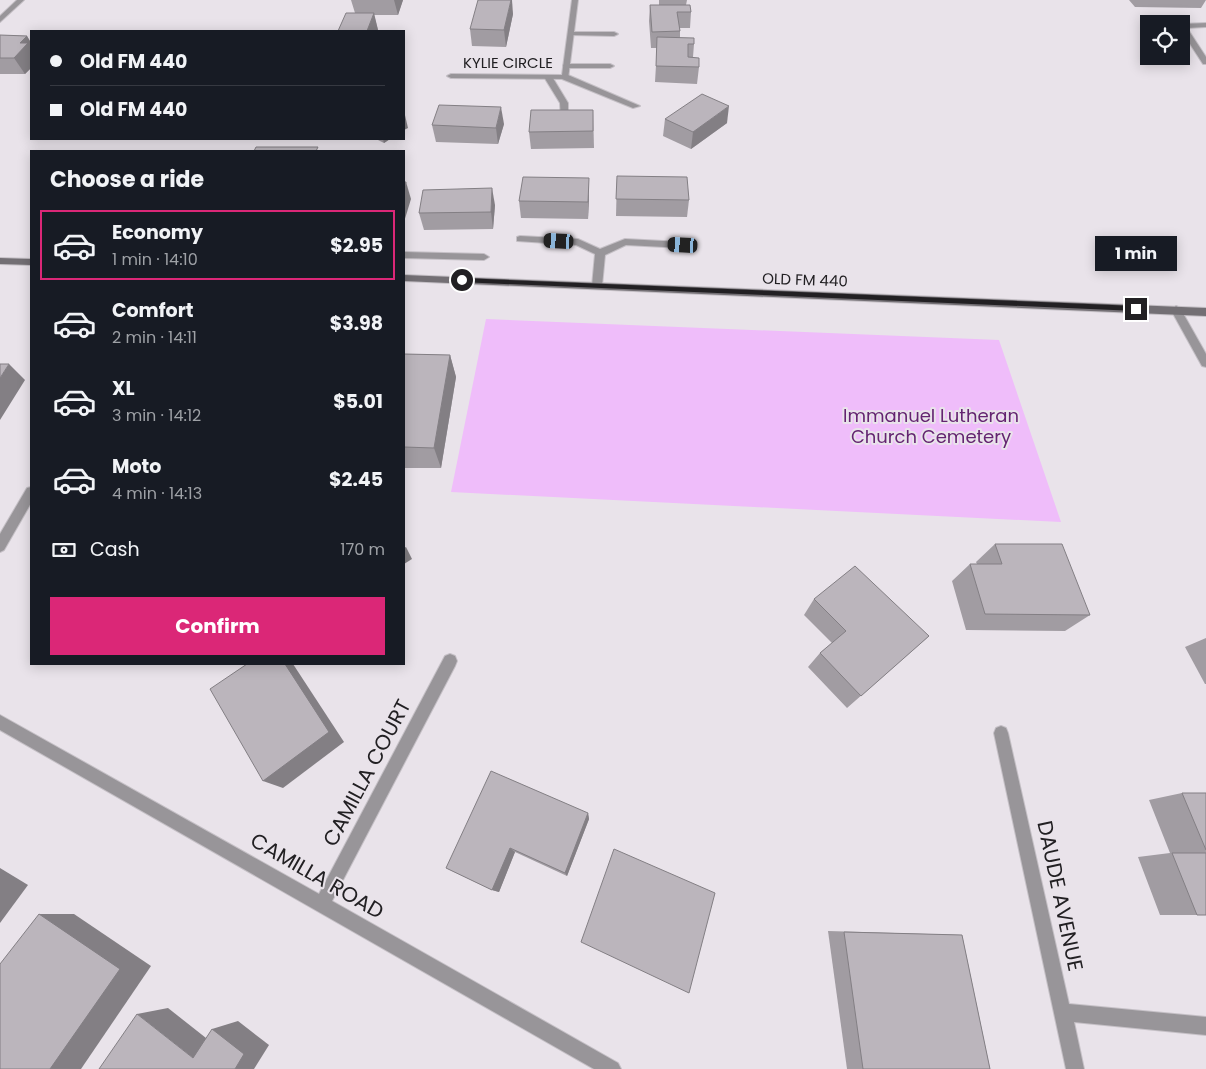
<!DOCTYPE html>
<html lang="en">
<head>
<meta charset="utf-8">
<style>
  :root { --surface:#171b24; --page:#20242c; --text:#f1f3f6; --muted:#9ea1a6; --line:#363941; --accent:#db2777 }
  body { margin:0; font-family:Poppins,sans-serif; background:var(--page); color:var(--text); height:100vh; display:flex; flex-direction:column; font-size:19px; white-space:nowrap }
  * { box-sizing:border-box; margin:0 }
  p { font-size:16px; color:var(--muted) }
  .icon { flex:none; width:28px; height:28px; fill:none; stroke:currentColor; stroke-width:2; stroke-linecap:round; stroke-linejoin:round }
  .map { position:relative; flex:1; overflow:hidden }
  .drawer { position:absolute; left:30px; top:150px; width:375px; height:515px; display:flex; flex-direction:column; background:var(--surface); border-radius:0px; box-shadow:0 2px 12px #0003 }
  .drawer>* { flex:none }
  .hud { position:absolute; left:30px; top:30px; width:375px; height:110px; border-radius:0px; box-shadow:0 2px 12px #0003; display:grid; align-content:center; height:110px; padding:0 20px; background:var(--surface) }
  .buttons { position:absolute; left:1140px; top:15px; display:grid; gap:10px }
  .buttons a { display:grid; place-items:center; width:50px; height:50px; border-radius:0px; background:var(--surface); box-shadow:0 2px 12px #0003; font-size:25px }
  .end { position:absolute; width:22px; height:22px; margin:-11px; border:6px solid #222023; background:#fff; box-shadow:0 0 0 2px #fff }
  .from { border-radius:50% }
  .bubble { position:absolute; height:35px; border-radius:0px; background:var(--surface); box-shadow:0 2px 12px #0003; font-size:16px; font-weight:700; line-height:35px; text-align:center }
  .car { position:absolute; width:15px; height:30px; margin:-15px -8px; border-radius:6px; box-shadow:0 0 4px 1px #0007; background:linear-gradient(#222 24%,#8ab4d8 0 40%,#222 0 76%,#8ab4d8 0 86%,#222 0) }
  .hud b { display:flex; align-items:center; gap:18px; height:48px; font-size:19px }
  .hud b+b { border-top:1px solid var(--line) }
  .hud i { width:12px; height:12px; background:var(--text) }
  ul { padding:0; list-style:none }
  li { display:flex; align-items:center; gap:15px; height:70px; margin:0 10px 8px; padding:0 10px; border:2px solid transparent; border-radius:0px }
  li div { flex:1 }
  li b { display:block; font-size:19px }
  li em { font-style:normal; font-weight:700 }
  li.active { border-color:var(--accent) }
  li>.icon { width:45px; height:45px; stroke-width:1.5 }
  h2 { padding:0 20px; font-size:22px; line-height:60px }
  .pay { display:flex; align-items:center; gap:12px; height:55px; padding:0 20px; font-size:19px }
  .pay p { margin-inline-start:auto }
  .cta { display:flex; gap:10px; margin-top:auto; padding:10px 20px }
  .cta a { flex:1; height:58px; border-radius:0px; background:var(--accent); color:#fff; font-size:20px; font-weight:700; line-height:58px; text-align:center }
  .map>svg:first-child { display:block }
  .green { fill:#efbdfa }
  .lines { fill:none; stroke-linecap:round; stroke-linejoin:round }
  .lane-casing { stroke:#c5c0c6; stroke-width:2 }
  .street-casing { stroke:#c5c0c6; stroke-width:2 }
  .secondary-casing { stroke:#c5c0c6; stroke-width:2 }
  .lane { fill:#989599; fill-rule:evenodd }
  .street { fill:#989599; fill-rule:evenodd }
  .secondary { fill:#736f74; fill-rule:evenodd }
  .wall { fill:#a19ca2 }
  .shaded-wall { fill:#837f84 }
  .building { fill:#bbb5bc; stroke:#837f84 }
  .route { fill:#222023 }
  .labels { text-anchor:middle; stroke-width:4; stroke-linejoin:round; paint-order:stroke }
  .far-street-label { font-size:15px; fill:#222023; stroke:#e9e3ea }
  .park-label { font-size:18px; fill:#642471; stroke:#e9e3ea }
  .near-street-label { font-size:21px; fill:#222023; stroke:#e9e3ea }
</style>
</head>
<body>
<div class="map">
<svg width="1206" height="1069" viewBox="0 0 1206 1069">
  <rect width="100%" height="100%" fill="#e9e3ea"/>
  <!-- green -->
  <path class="green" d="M486,319l513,21 62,182 -610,-30z"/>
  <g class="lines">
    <!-- lane casing -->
    <g class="lane-casing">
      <g id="lane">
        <path d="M1206,23v4l-19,1 19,29v7h-3l-22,-34v-6z"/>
        <path d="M569,32h45l4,2 -4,2 -43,-1 -2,-1z"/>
        <path d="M564,64h46l4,2 -4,2h-43l-4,-2z"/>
        <path d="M545,75h6l17,28v19l-7,-2 -1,-17 -16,-26z"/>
        <path d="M562,75h6l72,31 -7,2 -71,-29z"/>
        <path d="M520,236l58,3 22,10 25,-10 58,3 5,3 -5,3 -57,-3 -21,10 -3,31 -5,3 -5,-3 3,-32 -19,-9 -59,-4v-4z"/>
        <path d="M404,252l80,2 5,3 -5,3 -80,-2z"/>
      </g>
    </g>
    <!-- street casing -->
    <g class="street-casing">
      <g id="street">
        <path d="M17,0h7l-24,22v-6z"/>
        <path d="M572,0h6l-10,79 -117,-1 -4,-2 4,-2 111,1z"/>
        <path d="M1176,306l4,2 26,46v13l-4,-1 -31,-56z"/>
        <path d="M31,487v16l-27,47 -4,2v-18l27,-46z"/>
        <path d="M450,654l5,2 2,5 -2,5 -123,235 286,162 3,6h-27l-594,-339v-15l319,179 126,-238z"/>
        <path d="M1001,726l5,2 2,5 61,271 137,13v18l-132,-13 10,47h-18l-72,-336 2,-5z"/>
      </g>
    </g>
    <!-- secondary casing -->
    <g class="secondary-casing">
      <g id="secondary">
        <path d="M0,258l31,1v6l-31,-1z"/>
        <path d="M404,275l802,33v8l-802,-35z"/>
      </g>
    </g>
    <!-- lane -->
    <use href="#lane" class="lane"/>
    <!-- street -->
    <use href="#street" class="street"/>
    <!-- secondary -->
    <use href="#secondary" class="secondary"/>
  </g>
  <!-- wall -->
  <g class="wall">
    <path d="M351,0h52l-5,15h-24l4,15v1h-40l17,-18z"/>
    <path d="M659,0h28l-1,5 5,7 -1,16h-10v10l14,6 -1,13 6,10 -2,17 -42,-2 2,-34h-6l-2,-27 1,-16h9z"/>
    <path d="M1129,0h77l-5,8 -66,-1z"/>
    <path d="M513,14l-7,33 -34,-1 -2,-17z"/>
    <path d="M0,35l27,1 4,7v25l-6,6h-25z"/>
    <path d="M593,110l1,38 -63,1 -2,-17z"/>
    <path d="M665,119l62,4 -36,26 -28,-13z"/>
    <path d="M504,124l-6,20 -62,-2 -4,-17z"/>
    <path d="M376,139h14l-6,4z"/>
    <path d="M617,176l72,24 -2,17 -71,-1z"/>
    <path d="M589,195l-1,24 -67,-1 -2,-17z"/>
    <path d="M495,205l-2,24 -69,1 -5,-17z"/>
    <path d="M404,354l46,1 6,22 -15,91h-37z"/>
    <path d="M995,544l95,71 -25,16 -99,-1 -14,-49 18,-17h7l-1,-2z"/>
    <path d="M814,599l115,37 -82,72 -39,-41 12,-14 12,-10 -28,-28z"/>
    <path d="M1206,638v46h-1l-20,-37z"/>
    <path d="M1182,793h24v122h-46l-22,-58 32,-4 -21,-53z"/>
    <path d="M588,813l1,6 -22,57 -52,-24 -16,40 -7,-2 -46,-22z"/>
    <path d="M828,931l134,4 28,134h-143z"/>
  </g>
  <!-- shaded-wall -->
  <g class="shaded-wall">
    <path d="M394,0h9l-5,15z"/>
    <path d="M511,0h1l1,14 -7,33 -2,-17z"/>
    <path d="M374,13l4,17v1h-11z"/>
    <path d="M27,36l4,7v25l-6,6 -11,-16 6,-15z"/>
    <path d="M729,106l-2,17 -36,26 2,-17z"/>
    <path d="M501,107l3,17 -6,20 -2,-16z"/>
    <path d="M404,111l4,17 -4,2z"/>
    <path d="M383,139h7l-6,4z"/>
    <path d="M589,178v17l-1,24v-17z"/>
    <path d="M406,182l5,17 -7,23v-32z"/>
    <path d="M492,188l3,17 -2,24 -2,-17z"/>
    <path d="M450,355l6,22 -15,91 -7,-20z"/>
    <path d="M9,364l16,16 -25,40v-42z"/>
    <path d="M406,547l6,12 -8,5v-16z"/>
    <path d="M285,664h8l51,78 -61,46 -20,-7z"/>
    <path d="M588,813l1,6 -22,57 -2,-3z"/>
    <path d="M510,848l5,4 -16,40 -7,-2z"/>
    <path d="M0,868l28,17 -28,38z"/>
    <path d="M39,914h35l77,52 -70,103h-31z"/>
    <path d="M168,1008l52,41 -27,9 -56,-44z"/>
    <path d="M238,1021l31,24 -15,24h-19l-23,-40z"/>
  </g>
  <!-- building -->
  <g class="building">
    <path d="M478,0h33l-7,30 -34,-1z"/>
    <path d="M650,5h40l1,7h-14l3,19 -28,1z"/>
    <path d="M346,13h28l-7,18h-29z"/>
    <path d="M0,35l27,1 -7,7h8l-14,15h-14z"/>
    <path d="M657,37l37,1v6h-6v13l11,1v9l-43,-1z"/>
    <path d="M702,94l27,12 -36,26 -28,-13z"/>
    <path d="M439,105l62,2 -5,21 -64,-3z"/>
    <path d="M531,110h62v21l-64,1z"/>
    <path d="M256,147h62l-2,4h-62z"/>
    <path d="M617,176l70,1 2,23 -73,-1z"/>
    <path d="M523,177l66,1 -1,24 -69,-1z"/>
    <path d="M404,182h2l-2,8z"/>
    <path d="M492,188l-1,24 -72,1 4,-23z"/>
    <path d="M404,354l46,1 -16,93 -30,-1z"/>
    <path d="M0,364h9l-9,14z"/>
    <path d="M995,544h67l28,71 -105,-1 -15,-50h32z"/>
    <path d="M855,566l74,70 -68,60 -41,-43 26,-22 -32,-32z"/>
    <path d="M247,664h38l44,68 -66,49 -53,-92z"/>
    <path d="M491,771l97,42 -23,60 -55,-25 -18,42 -46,-22z"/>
    <path d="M1182,793h24v57z"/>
    <path d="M614,849l101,44 -26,100 -108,-51z"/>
    <path d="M1172,853h34v62h-9z"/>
    <path d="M39,914l81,55 -70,100h-50v-105z"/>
    <path d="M844,932l118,3 28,134h-127z"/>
    <path d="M137,1014l56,44 19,-29 32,25 -9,15h-136z"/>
  </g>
  <!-- route -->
  <path class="route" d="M462,278l674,28 4,3 -4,2 -676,-29 -1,-2z"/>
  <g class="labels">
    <!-- far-street labels -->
    <g class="far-street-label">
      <text x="508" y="68">KYLIE CIRCLE</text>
      <text transform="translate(805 280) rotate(2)" y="5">OLD FM 440</text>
    </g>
    <!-- park labels -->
    <g class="park-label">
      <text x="931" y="422">Immanuel Lutheran<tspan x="931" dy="21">Church Cemetery</tspan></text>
    </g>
    <!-- near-street labels -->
    <g class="near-street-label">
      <text transform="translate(367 773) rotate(-62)" y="7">CAMILLA COURT</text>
      <text transform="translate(317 876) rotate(30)" y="7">CAMILLA ROAD</text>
      <text transform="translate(1060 896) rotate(78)" y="7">DAUDE AVENUE</text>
    </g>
  </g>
</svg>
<div class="buttons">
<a><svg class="icon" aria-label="locate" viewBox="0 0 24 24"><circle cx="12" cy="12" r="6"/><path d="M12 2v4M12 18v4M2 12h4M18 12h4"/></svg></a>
</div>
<i class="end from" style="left:462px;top:280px"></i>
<i class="end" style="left:1136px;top:309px"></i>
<div class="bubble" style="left:1095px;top:236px;width:82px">1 min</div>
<i class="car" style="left:559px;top:241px;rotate:273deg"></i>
<i class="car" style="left:683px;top:245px;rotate:273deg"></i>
<div class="hud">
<b><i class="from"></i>Old FM 440</b>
<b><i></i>Old FM 440</b>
</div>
<section class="drawer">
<h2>Choose a ride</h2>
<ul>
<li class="active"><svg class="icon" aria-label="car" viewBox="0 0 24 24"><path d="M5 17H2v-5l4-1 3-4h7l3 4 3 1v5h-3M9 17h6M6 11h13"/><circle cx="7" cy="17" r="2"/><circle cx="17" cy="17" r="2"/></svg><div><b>Economy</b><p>1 min · 14:10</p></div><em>$2.95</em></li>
<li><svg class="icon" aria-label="car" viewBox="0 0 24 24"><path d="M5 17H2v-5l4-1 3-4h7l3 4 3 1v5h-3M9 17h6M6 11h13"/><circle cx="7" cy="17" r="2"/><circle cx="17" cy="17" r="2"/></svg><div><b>Comfort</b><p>2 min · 14:11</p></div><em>$3.98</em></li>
<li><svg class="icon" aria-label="car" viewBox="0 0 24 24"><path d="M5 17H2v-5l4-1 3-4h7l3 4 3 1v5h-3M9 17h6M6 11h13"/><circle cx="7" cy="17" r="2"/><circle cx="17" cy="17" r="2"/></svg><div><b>XL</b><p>3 min · 14:12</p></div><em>$5.01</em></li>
<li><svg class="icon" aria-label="car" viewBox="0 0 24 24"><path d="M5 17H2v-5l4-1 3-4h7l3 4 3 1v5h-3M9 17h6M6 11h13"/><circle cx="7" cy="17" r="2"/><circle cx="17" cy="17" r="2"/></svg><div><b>Moto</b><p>4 min · 14:13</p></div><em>$2.45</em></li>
</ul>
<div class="pay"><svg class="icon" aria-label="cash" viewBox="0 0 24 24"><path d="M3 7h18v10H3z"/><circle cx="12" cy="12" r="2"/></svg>Cash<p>170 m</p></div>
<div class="cta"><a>Confirm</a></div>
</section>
</div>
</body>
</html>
